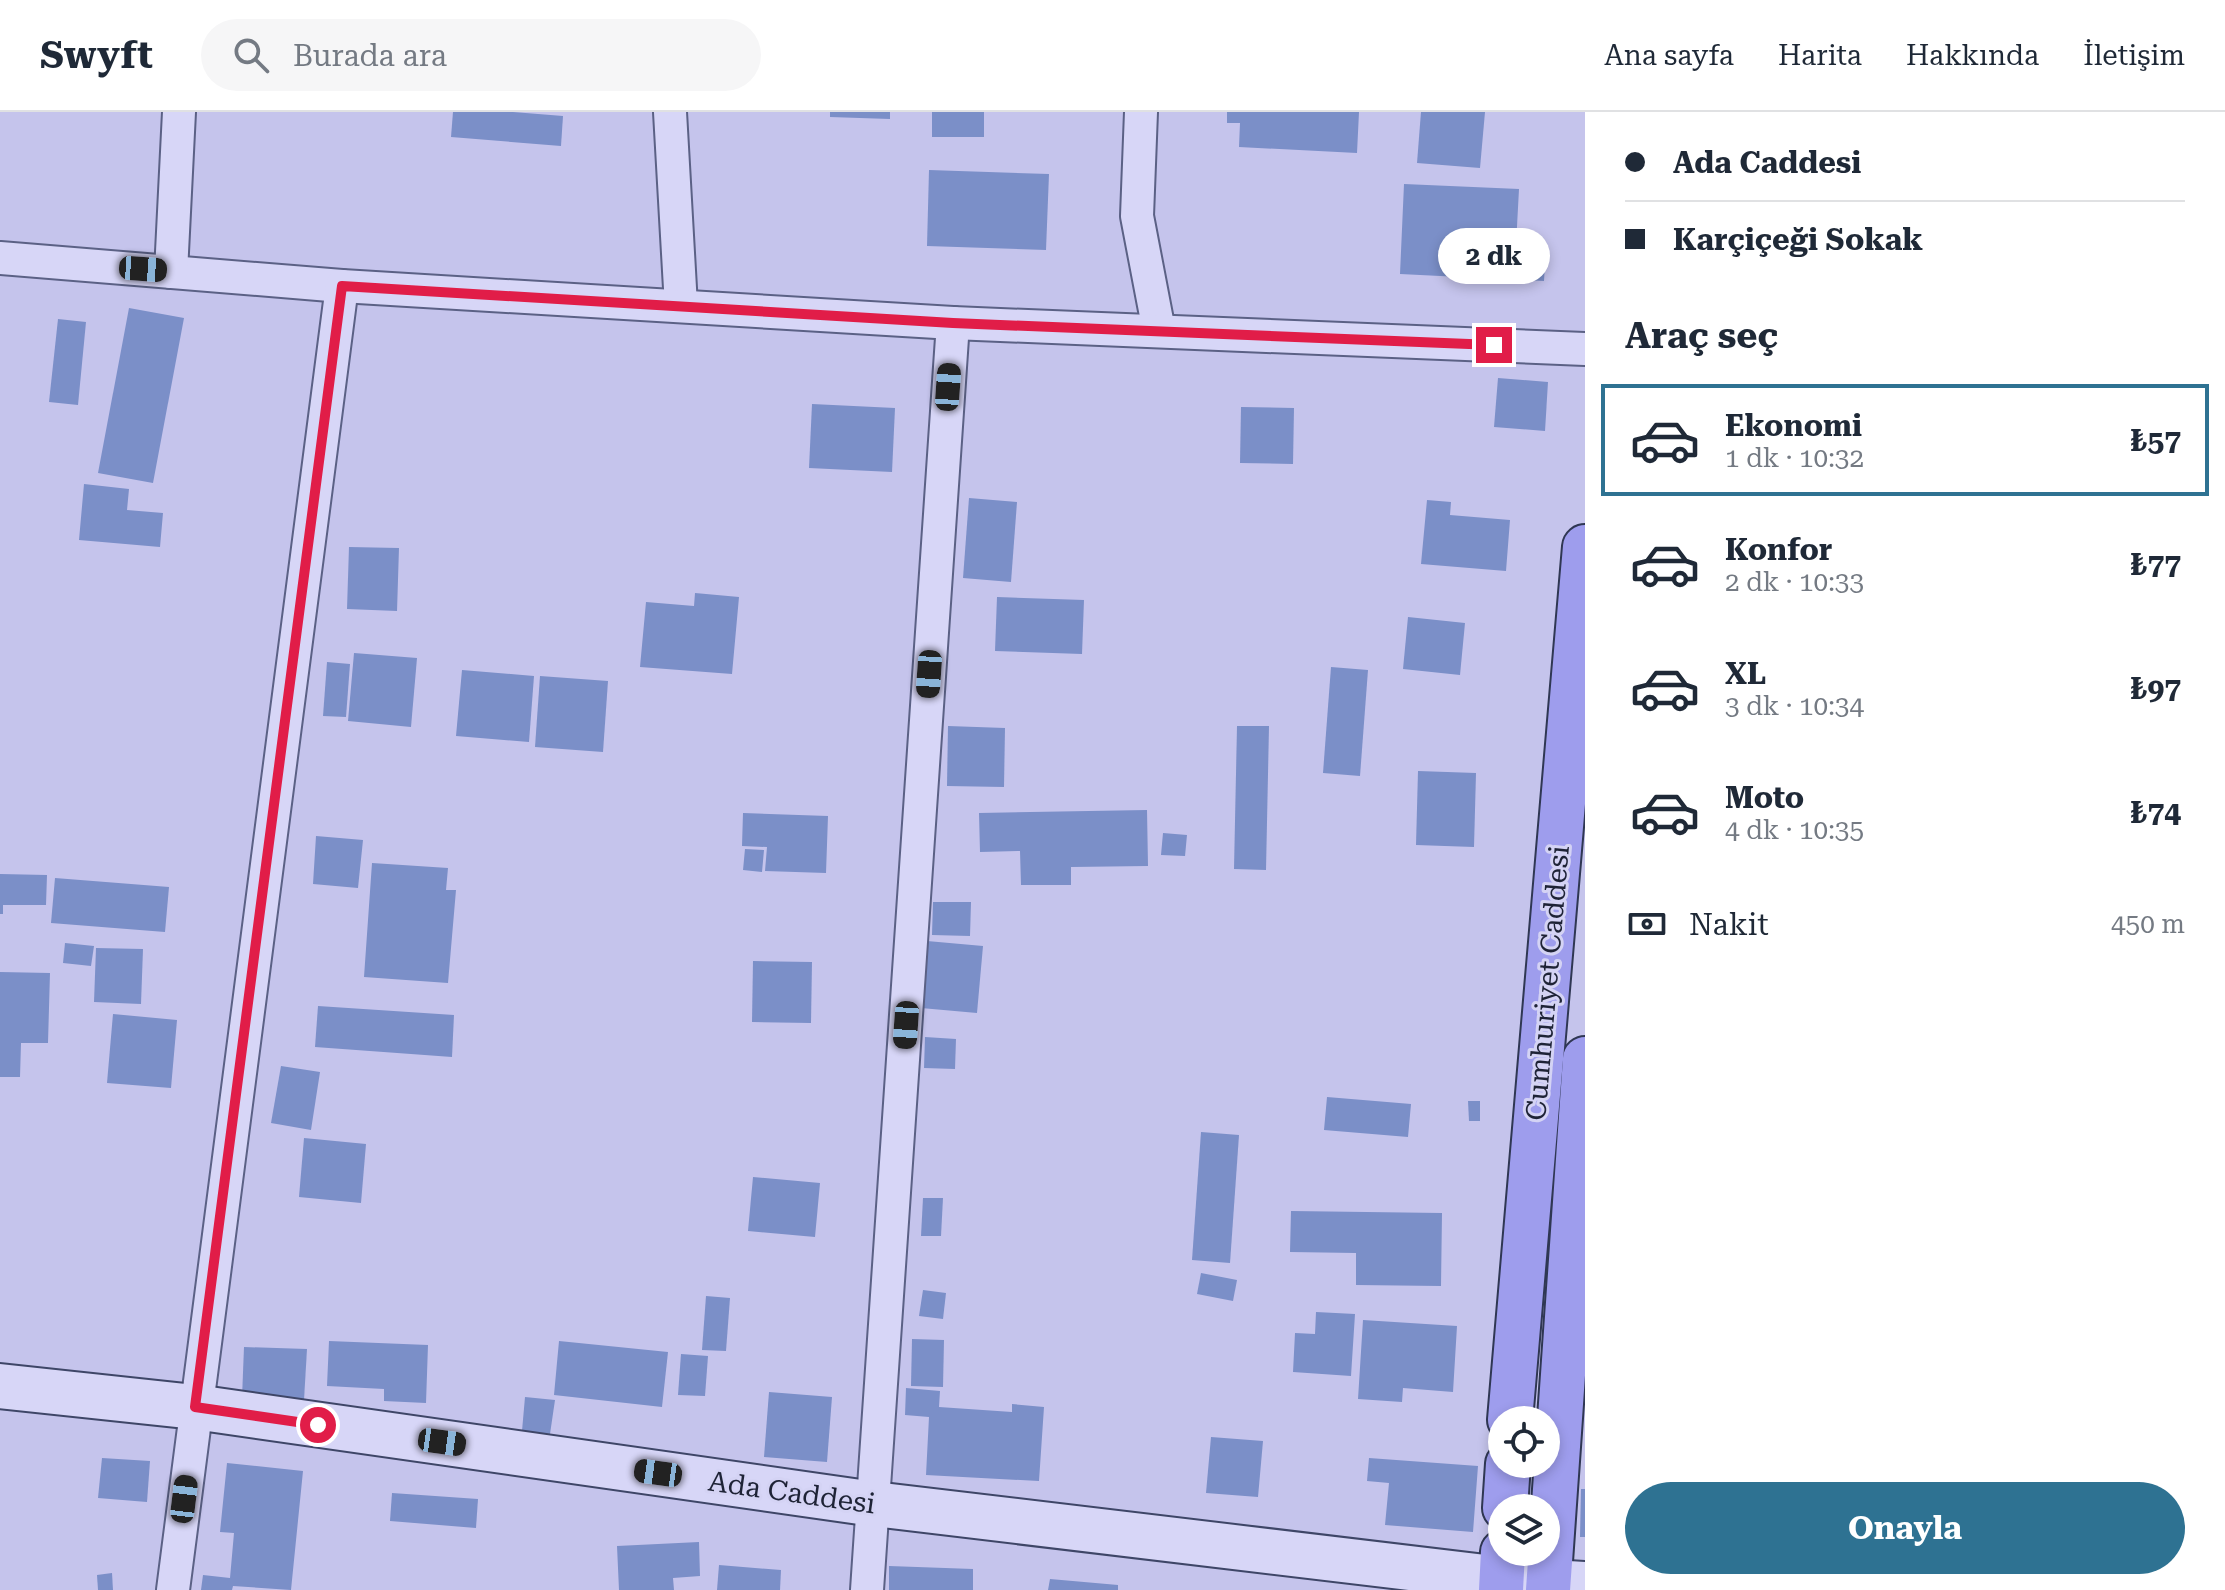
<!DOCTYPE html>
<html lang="tr">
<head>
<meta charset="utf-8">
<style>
  :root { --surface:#fff; --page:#f6f6f7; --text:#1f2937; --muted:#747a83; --line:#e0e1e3; --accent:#2e7292 }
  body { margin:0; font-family:"Roboto Serif",serif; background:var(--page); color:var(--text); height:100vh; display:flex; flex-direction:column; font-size:30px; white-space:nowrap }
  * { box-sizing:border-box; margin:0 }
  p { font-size:26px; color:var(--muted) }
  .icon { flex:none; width:44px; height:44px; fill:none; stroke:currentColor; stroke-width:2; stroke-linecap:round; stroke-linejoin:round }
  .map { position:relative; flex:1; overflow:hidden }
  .sheet { display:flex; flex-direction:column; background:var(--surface); width:640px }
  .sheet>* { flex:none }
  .guide { display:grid; align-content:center; height:176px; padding:0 40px; background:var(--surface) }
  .tools { position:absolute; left:1488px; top:1294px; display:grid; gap:16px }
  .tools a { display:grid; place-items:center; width:72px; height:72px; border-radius:50%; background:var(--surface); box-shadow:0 4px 12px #0003; font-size:40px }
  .end { position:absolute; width:36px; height:36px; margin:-18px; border:10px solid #e11d48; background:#fff; box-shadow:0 0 0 4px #fff }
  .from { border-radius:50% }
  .bubble { position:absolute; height:56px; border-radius:28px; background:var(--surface); box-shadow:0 4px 12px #0003; font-size:26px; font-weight:700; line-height:56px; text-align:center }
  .car { position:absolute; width:24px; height:48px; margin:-24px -12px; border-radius:10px; box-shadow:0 0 6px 2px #0007; background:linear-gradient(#222 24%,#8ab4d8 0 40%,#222 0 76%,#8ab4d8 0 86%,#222 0) }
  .guide b { display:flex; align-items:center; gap:28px; height:76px; font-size:30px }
  .guide b+b { border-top:2px solid var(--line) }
  .guide i { width:20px; height:20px; background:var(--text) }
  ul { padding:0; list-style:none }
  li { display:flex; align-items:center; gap:24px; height:112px; margin:0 16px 12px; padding:0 24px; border:4px solid transparent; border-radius:0px }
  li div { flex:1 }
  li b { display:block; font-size:30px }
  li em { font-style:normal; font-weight:700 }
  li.current { border-color:var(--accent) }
  li>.icon { width:72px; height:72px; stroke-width:1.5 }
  h2 { padding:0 40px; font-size:36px; line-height:96px }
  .pay { display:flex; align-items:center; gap:20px; height:88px; padding:0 40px; font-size:30px }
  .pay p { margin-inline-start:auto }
  .primary-button { display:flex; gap:16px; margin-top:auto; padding:16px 40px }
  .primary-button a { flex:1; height:92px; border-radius:48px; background:var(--accent); color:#fff; font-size:32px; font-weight:700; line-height:92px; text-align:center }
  header { display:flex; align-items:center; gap:48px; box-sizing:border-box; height:112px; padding:0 40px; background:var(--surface); border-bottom:2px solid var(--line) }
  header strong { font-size:38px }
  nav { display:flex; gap:44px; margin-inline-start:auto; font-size:28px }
  .search { width:560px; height:72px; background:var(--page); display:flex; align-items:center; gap:20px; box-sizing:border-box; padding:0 28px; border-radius:44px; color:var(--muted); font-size:30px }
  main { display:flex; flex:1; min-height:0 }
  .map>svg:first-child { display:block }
  .building { fill:#7b8fc8 }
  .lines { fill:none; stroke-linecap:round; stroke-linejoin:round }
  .minor-casing { stroke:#5b6185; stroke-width:36 }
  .secondary-casing { stroke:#3e4667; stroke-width:48 }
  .primary-casing { stroke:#2f3753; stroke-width:48 }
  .minor { stroke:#d7d6f7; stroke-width:32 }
  .secondary { stroke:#d7d6f7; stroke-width:44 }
  .primary { stroke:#9e9ded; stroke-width:44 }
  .route { stroke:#e11d48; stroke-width:10 }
  .labels { text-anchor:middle; stroke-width:6; stroke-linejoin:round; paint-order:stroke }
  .street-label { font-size:28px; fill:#1e2336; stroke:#d4d3f4 }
</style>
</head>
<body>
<header>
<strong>Swyft</strong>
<div class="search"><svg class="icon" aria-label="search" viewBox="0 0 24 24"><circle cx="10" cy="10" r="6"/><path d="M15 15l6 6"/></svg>Burada ara</div>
<nav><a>Ana sayfa</a><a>Harita</a><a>Hakkında</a><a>İletişim</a></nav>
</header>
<main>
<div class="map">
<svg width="1585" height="1478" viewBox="0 0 1585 1478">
  <rect width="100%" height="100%" fill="#c5c4ec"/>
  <!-- building -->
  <g class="building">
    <path d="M453,0h60l50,4 -2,30 -110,-9z"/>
    <path d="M830,0h60v7l-60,-2z"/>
    <rect x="932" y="0" width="52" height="25"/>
    <path d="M1227,0h132l-2,41 -118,-6 1,-24h-13z"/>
    <path d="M1421,0h64l-5,56 -63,-5z"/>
    <path d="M929,58l120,4 -3,76 -119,-4z"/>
    <path d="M1404,72l115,5 -3,56 30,2 -2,34 -144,-7z"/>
    <path d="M129,196l55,10 -31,165 -55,-10z"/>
    <path d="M58,207l28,3 -8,83 -29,-3z"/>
    <path d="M1498,266l50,4 -3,49 -51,-4z"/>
    <path d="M812,292l83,4 -3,64 -83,-4z"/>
    <path d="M1241,295l53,1 -1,56 -53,-1z"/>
    <path d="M84,372l45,5 -2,21 36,3 -3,34 -81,-7z"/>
    <path d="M969,386l48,4 -6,80 -48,-4z"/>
    <path d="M1427,388l24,2 -1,13 60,5 -4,51 -85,-7z"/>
    <path d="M349,435l50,1 -2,63 -50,-2z"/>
    <path d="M695,481l44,4 -7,77 -92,-7 6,-65 48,4z"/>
    <path d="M997,485l87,3 -2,54 -87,-3z"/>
    <path d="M1408,505l57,6 -5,52 -57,-6z"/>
    <path d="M354,541l63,5 -6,69 -63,-6z"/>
    <path d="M327,550l23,2 -4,53 -23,-1z"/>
    <path d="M1331,555l37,3 -8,106 -37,-3z"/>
    <path d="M462,558l72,6 -5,66 -73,-6z"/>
    <path d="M540,564l68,5 -5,71 -68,-5z"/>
    <path d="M948,614l57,2 -1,59 -57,-1z"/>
    <path d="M1237,614h32l-3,144 -32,-1z"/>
    <path d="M1418,659l58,2 -2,74 -58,-2z"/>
    <path d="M1147,698l1,56 -77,1v18h-50l-1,-34 -40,1 -1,-39z"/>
    <path d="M743,701l85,3 -2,57 -61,-2 2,-24 -25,-1z"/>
    <path d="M1163,721l24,2 -2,21 -24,-1z"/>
    <path d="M316,724l47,4 -5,48 -45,-4z"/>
    <path d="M745,737l19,1 -2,22 -19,-2z"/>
    <path d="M372,751l76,5 -2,22h10l-8,93 -84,-6z"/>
    <path d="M0,762l47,1 -1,30h-43v9h-3z"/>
    <path d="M55,766l114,9 -4,45 -114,-9z"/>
    <path d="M933,790h38l-1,34 -38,-1z"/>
    <path d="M927,829l56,5 -6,67 -56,-5z"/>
    <path d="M65,831l29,3 -3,20 -28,-3z"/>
    <path d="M96,836l47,1 -2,55 -47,-2z"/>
    <path d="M753,849l59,1 -1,61 -59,-1z"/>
    <path d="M0,860l50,1 -2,70h-27l-1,34h-20z"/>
    <path d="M318,894l136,9 -2,42 -137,-10z"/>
    <path d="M113,902l64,6 -6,68 -64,-5z"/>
    <path d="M925,925l31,2 -1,30 -31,-1z"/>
    <path d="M281,954l39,6 -9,58 -40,-7z"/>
    <path d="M1327,985l84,7 -3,33 -84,-7z"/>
    <path d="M1468,989h12v20h-11z"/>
    <path d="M1201,1020l38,3 -9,128 -38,-3z"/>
    <path d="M304,1026l62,6 -5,59 -62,-6z"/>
    <path d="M753,1065l67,6 -5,54 -67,-6z"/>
    <path d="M923,1086h20l-2,38h-20z"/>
    <path d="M1291,1099l151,2 -1,73 -85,-1v-32l-66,-1z"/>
    <path d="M1201,1161l36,7 -4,21 -36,-7z"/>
    <path d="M923,1178l23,3 -3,26 -24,-3z"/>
    <path d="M706,1184l24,2 -4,53 -24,-1z"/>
    <path d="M1316,1200l39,2 -4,62 -58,-4 2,-39 20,1z"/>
    <path d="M1363,1208l94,6 -4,66 -50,-4 -1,14 -44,-3z"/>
    <path d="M912,1227l32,1 -1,47 -32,-1z"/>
    <path d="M329,1229l99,4 -2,58 -42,-2v-12l-57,-3z"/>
    <path d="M559,1229l109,11 -6,55 -108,-12z"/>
    <path d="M244,1235l63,2 -3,51 -62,-2z"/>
    <path d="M681,1242l27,2 -3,40 -27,-1z"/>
    <path d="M906,1276l34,3 -1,16 73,5v-8l32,3 -5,74 -113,-6 3,-58 -24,-2z"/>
    <path d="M769,1280l63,5 -5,65 -63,-5z"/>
    <path d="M525,1285l30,3 -5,34 -28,-3z"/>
    <path d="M1211,1325l52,4 -5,56 -52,-4z"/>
    <path d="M102,1346l48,3 -3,41 -49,-4z"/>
    <path d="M1369,1346l109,8 -5,66 -88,-7 4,-42 -22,-2z"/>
    <path d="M227,1351l76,8 -12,119 -58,-4 -1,4h-31l2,-15 27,3 4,-45 -14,-1z"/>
    <path d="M1581,1377h4v48h-5z"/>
    <path d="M392,1381l86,6 -2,29 -86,-7z"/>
    <path d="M699,1430l1,34 -27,2 1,12h-55l-2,-44z"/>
    <path d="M719,1453l62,5 -1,20h-63z"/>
    <path d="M889,1454l84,3v21h-84z"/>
    <path d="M112,1461l1,17h-15l-1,-15z"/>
    <path d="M1050,1467l68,6v5h-70z"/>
  </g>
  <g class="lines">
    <!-- minor casing -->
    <g class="minor-casing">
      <g id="minor">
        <path d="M670,0l11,194"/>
        <path d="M1141,0l-4,104 22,115"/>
        <path d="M0,146l342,28 611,37 632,26"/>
        <path d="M171,160l8,-160"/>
        <path d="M173,1478l169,-1304"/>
        <path d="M867,1478l86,-1267"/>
      </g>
    </g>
    <!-- secondary casing -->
    <g class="secondary-casing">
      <path id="secondary" d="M0,1274l195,21 679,97 628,75 83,5"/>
    </g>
    <!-- primary casing -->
    <g class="primary-casing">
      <g id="primary">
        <path d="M1510,1308l75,-873"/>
        <path d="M1505,1396l3,-44"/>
        <path d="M1501,1478l2,-38"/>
        <path d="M1548,1478l37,-531"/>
      </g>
    </g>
    <!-- minor -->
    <use href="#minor" class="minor"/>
    <!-- secondary -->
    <use href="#secondary" class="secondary"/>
    <!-- primary -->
    <use href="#primary" class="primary"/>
  </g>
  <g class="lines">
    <!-- route -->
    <path class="route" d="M318,1313l-123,-18 147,-1121 611,37 541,22"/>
  </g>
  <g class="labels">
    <!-- street labels -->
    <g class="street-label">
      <text transform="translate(1547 871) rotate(-85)" y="10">Cumhuriyet Caddesi</text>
      <text transform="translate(792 1380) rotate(8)" y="10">Ada Caddesi</text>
    </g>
  </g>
</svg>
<div class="tools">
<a><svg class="icon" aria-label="locate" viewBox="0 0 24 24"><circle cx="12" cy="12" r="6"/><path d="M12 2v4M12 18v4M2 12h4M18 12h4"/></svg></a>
<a><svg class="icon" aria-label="layers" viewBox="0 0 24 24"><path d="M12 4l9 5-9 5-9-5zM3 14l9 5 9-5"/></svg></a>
</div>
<i class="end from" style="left:318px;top:1313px"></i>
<i class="end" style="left:1494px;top:233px"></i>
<div class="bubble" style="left:1438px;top:116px;width:112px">2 dk</div>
<i class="car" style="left:143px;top:157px;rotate:94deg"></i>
<i class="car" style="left:948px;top:275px;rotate:4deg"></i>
<i class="car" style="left:929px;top:562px;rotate:184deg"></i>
<i class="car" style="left:906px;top:913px;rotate:184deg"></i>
<i class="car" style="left:442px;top:1330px;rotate:98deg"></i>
<i class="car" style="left:658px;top:1361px;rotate:278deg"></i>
<i class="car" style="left:184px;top:1387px;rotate:7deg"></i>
</div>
<section class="sheet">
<div class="guide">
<b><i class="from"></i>Ada Caddesi</b>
<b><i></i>Karçiçeği Sokak</b>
</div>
<h2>Araç seç</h2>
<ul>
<li class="current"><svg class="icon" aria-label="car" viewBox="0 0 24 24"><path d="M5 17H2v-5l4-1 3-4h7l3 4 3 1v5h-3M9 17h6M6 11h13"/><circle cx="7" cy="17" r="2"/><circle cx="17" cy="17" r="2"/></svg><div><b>Ekonomi</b><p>1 dk · 10:32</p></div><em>₺57</em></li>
<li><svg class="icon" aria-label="car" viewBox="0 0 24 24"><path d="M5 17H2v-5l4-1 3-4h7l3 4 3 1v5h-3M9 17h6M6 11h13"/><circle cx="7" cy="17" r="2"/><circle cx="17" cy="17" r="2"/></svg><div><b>Konfor</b><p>2 dk · 10:33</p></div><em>₺77</em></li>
<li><svg class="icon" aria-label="car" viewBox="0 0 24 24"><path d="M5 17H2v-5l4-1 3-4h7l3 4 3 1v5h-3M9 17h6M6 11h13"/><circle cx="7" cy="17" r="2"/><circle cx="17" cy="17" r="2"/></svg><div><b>XL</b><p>3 dk · 10:34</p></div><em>₺97</em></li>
<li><svg class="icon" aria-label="car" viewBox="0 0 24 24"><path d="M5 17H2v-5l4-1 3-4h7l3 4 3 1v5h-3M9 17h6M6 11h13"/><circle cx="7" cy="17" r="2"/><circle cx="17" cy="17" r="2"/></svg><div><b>Moto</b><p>4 dk · 10:35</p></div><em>₺74</em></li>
</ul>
<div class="pay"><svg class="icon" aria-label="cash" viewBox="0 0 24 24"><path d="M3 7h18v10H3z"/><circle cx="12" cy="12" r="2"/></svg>Nakit<p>450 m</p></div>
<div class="primary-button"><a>Onayla</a></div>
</section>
</main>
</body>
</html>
